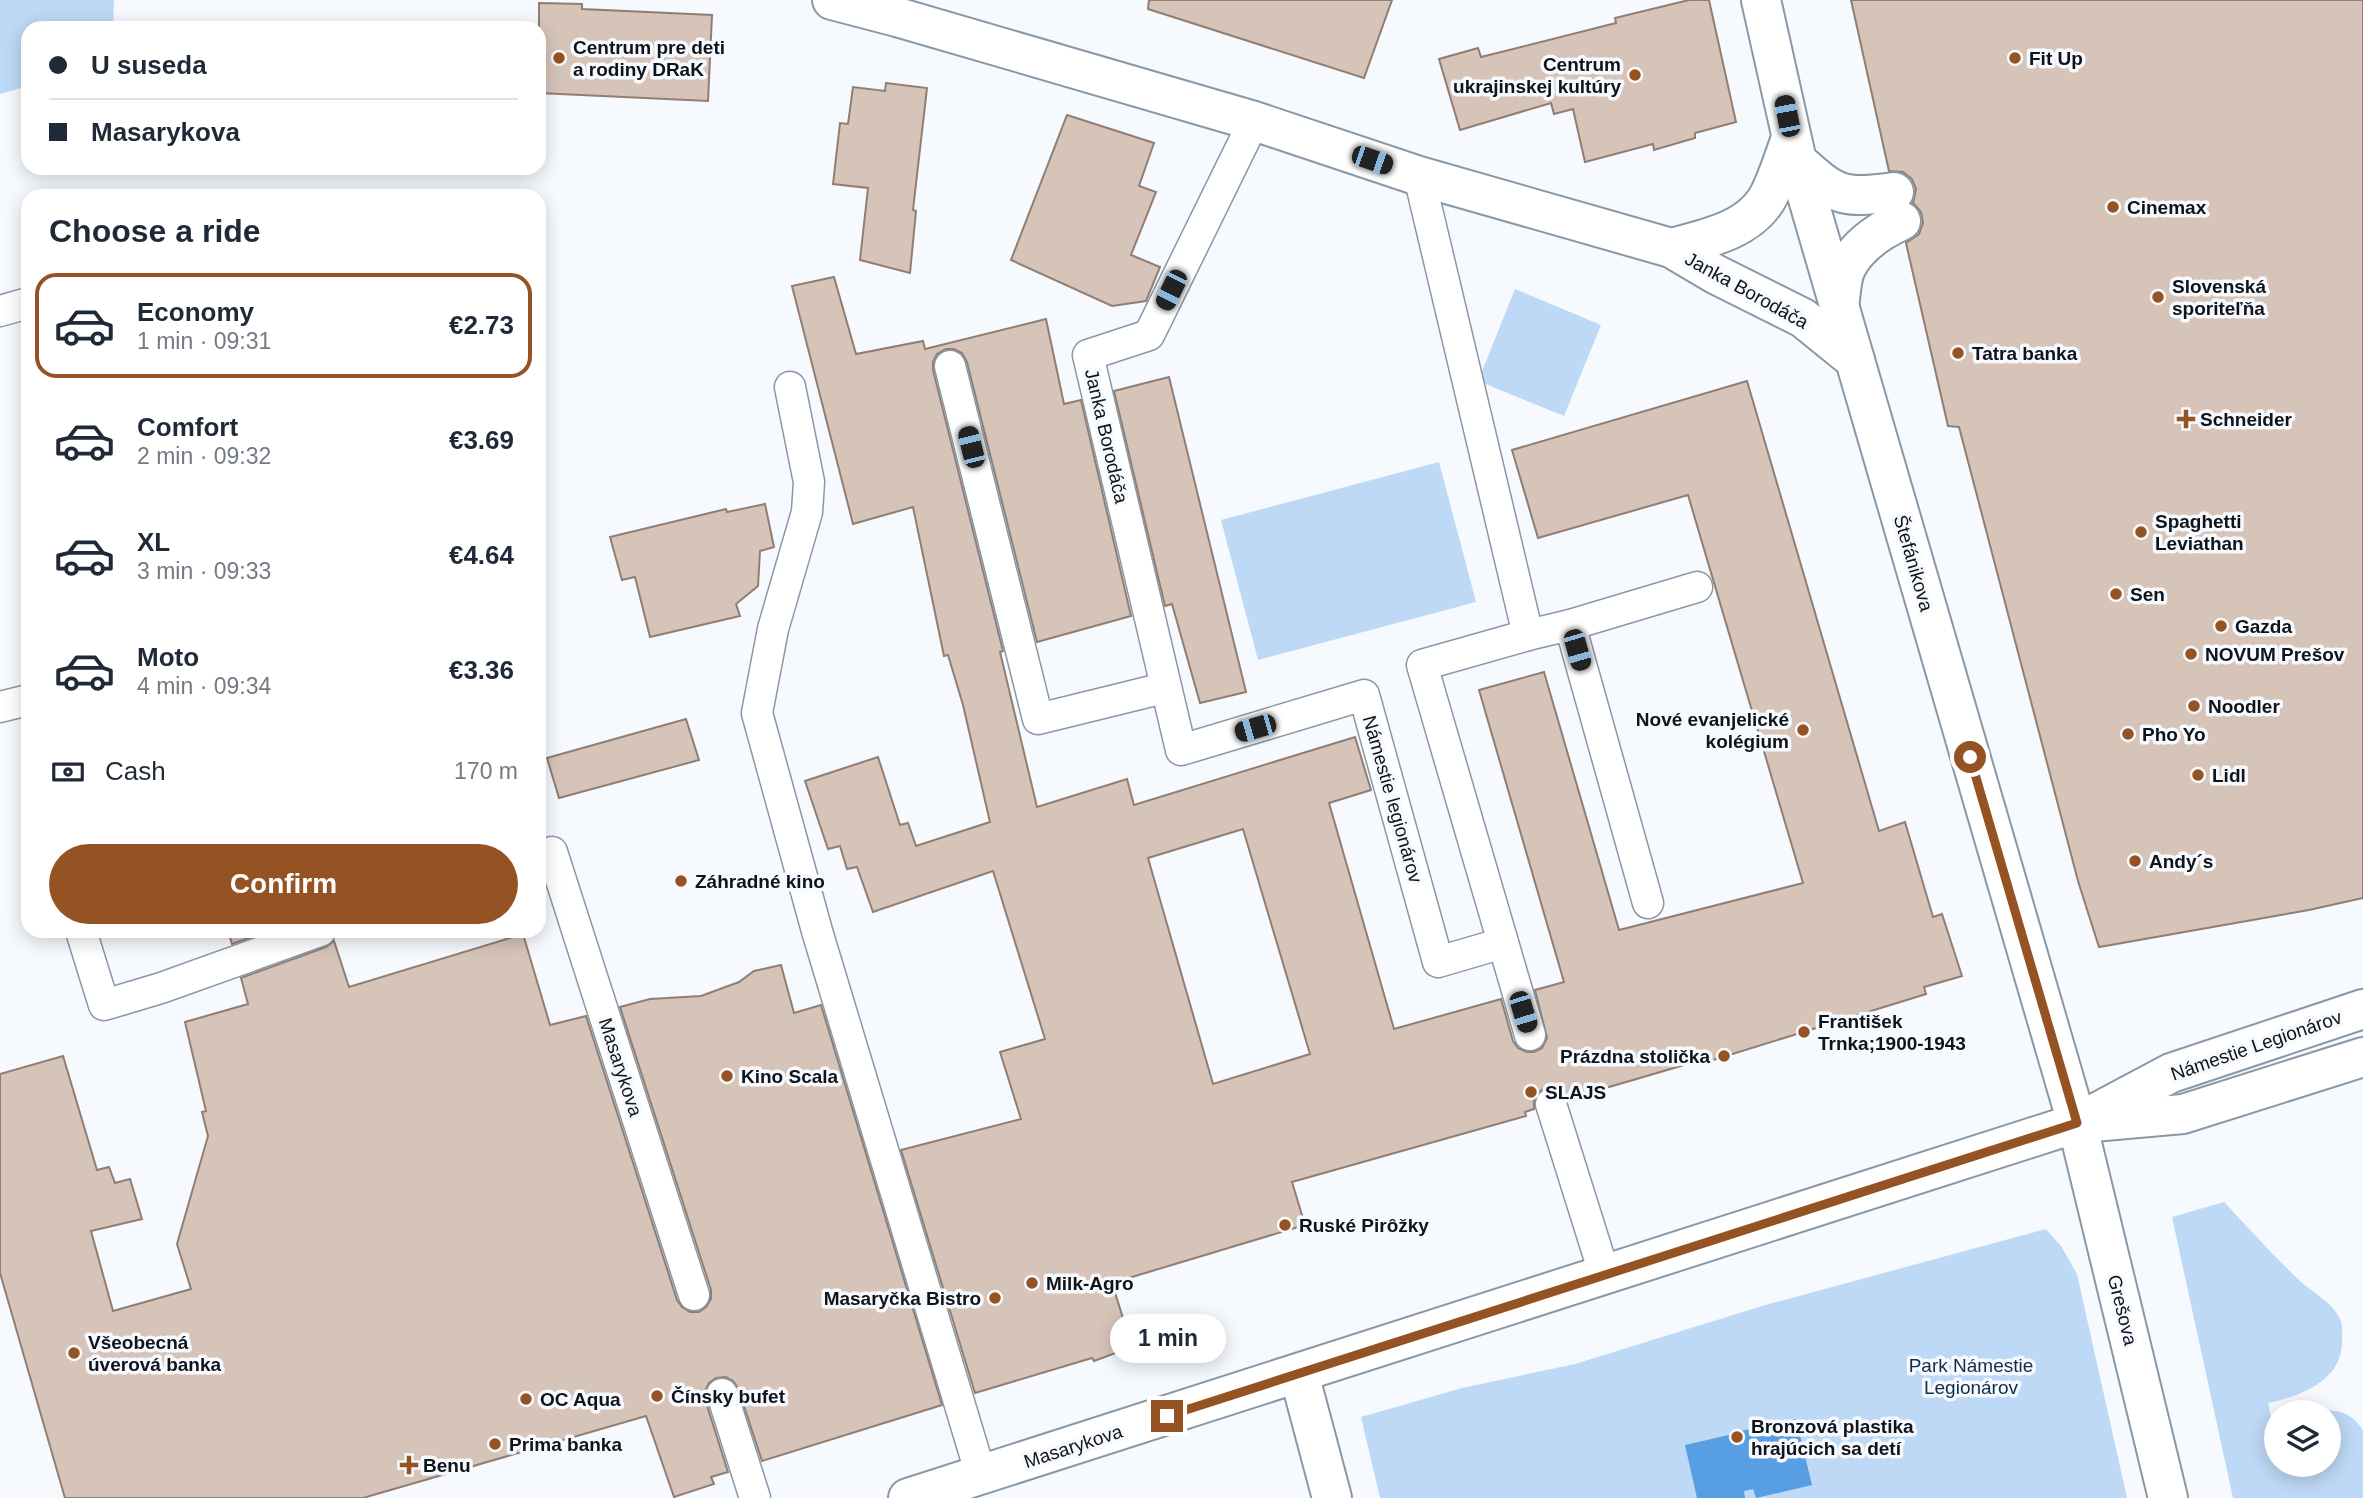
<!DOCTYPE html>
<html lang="en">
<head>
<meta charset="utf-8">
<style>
  :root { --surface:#fff; --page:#f2f2f3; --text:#1f2937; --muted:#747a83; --line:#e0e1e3; --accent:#955222 }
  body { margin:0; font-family:Arial,sans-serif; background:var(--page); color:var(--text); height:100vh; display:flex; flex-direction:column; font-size:26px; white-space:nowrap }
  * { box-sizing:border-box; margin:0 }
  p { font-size:23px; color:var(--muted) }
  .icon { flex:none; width:38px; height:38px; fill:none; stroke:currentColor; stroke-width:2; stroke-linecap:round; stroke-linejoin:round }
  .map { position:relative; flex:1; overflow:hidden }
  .sheet { position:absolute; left:21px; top:189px; width:525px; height:749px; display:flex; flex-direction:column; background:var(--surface); border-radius:21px; box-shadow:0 4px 18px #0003 }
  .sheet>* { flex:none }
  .top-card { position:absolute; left:21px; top:21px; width:525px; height:154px; border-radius:21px; box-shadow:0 4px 18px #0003; display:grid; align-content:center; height:154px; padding:0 28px; background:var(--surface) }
  .tools { position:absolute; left:2264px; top:1400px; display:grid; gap:14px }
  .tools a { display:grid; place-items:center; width:77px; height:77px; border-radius:50%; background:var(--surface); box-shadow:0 4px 18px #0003; font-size:35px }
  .end { position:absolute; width:32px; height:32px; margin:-16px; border:9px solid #955222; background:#fff; box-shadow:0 0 0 4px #fff }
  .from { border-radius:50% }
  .bubble { position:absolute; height:49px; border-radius:24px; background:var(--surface); box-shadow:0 4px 18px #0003; font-size:23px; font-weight:600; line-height:49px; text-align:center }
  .car { position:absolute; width:21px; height:42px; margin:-21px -10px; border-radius:9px; box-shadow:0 0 5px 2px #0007; background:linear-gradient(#222 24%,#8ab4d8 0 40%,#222 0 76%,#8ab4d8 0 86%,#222 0) }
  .top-card b { display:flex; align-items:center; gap:24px; height:66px; font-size:26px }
  .top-card b+b { border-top:2px solid var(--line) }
  .top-card i { width:18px; height:18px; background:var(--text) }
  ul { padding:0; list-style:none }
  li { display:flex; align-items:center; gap:21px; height:105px; margin:0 14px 10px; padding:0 14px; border:4px solid transparent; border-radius:21px }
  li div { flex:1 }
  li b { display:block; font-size:26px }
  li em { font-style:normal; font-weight:600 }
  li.current { border-color:var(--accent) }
  li>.icon { width:63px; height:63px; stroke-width:1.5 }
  h2 { padding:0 28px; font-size:32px; line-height:84px }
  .pay { display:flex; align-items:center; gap:18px; height:77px; padding:0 28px; font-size:26px }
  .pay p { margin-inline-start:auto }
  .cta { display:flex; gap:14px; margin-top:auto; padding:14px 28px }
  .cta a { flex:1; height:80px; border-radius:42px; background:var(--accent); color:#fff; font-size:28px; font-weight:600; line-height:80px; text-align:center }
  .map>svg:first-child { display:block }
  .green { fill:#bed9f6 }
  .water { fill:#579ee3 }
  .building { fill:#d7c4b9; stroke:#907e74; stroke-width:2; fill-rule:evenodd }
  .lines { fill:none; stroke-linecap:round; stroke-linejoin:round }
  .lane-casing { stroke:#8a98a6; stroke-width:33 }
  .street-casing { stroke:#8a98a6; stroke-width:42 }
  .lane { stroke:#fff; stroke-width:30 }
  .street { stroke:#fff; stroke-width:38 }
  .route { stroke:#955222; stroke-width:9 }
  .poi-dot { fill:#955222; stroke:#f6f9fd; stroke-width:2.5 }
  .labels { text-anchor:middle; stroke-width:7; stroke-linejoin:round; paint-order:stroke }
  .poi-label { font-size:19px; font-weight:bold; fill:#0f141a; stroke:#f6f9fd; text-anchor:start }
  .street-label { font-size:19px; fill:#0f141a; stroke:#f6f9fd }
  .park-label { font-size:19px; fill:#102e4a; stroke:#f6f9fd }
</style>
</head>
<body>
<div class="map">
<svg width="2363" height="1498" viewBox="0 0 2363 1498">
  <rect width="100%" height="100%" fill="#f6f9fd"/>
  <!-- green -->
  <g class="green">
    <path d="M0,0h114l-1,28h-85v58l-28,8z"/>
    <path d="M1515,289l86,36 -37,91 -86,-35z"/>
    <path d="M1439,462l37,140 -218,58 -37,-140z"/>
    <path d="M2224,1202c24,25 48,53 74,77 13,13 34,22 42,40 3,6 2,14 2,21 1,41 -42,56 -74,63l4,21 5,-2v43h52v-53h-15c20,-4 39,0 49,19v67h-130l-61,-281z"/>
    <path d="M2046,1229l15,17 16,28 50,224h-747l-19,-81 101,-29 113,-24 187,-58z"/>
  </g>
  <!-- water -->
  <path class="water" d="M1796,1419l16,66 -56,13 -3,-9 -9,2 1,7h-48l-12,-53 48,-11 2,11 9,-2 -3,-12z"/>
  <!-- building -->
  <g class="building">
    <path d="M1149,0h243l-28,78 -216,-69z"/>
    <path d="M1689,0h20l27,122 -41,11v5l-41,12 -1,-6 -68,18 -12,-53 -19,5 -3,-11 -91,27 -21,-71 39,-11 3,9 135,-34 -1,-5z"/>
    <path d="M1851,0h512v898l-54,12 -210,37 -21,-66 -119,-454 -11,-1 -42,-183 13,-9 4,-11 -2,-11 -8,-9 3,-14 -4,-10 -9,-7 -14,-1z"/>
    <path d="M539,3l43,1v5l130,6 -4,86 -169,-8z"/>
    <path d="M886,83l41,5 -14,122 3,1 -6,62 -50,-13 8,-72 -35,-4 7,-61 8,1 5,-37 32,4z"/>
    <path d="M1067,115l87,28 -15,43 17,6 -25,63 29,12 -14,34 -34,5 -101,-46z"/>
    <path d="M834,277l22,77 67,-13 2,8 121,-30 18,85 17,-4 50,216 -94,26 -70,-280 -5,-9 -8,-4h-8l-9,5 -4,8v8l70,281 -3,1 37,155 90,-28 7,26 221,-68 16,53 -42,13 65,226 107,-30 12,42 5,7 9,4h7l8,-4 5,-10 -12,-48 29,-8 -85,-292 65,-18 75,258 184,-47 -115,-388 -150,43 -26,-88 235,-69 132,450 26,-9 28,95 9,-3 20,62 -38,11 2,7 -226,70 -2,-3 -130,38 -6,-8 -8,-4h-8l-8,6 -4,8v8l-9,3 1,4 -234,66 13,43 -193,58 20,64 -38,14 -2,-3 -117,35 -74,-243 120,-31 -21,-67 45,-13 -52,-168 -120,41 -16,-45 -10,2 -7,-23 -12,3 -23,-68 73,-24 22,68 8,-2 8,23 74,-24 -27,-117 -15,-50 -4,1 -31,-149 -60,17 -61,-238zM1243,829l67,225 -97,30 -65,-226z"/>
    <path d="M1169,377l77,315 -46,11 -28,-99 -7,2 -51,-215z"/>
    <path d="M765,504l9,43 -14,4 -2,35 -22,18 4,12 -90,21 -15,-60 -13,3 -12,-43 116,-28 1,3z"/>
    <path d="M686,719l13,41 -140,38 -12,-40z"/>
    <path d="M228,931h40l-36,13z"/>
    <path d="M523,934l27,91 36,-9 91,284 5,7 8,5h9l7,-5 5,-8v-9l-91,-283 30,-8 51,-3 38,-14 15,-11 27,-6 13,48 27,-8 121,400 -180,56 -24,-73 -5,-7 -7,-4 -10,1 -7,5 -4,8v8l23,73 -17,5 3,7 -40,13 -28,-81 -283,82h-298l-65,-225v-199l63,-18 34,114 12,-3 6,16 15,-4 12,40 -51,12 22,80 78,-22 -14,-45 31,-108 -6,-24 4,-1 -21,-89 63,-18 -7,-26 85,-31 8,-6 15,46z"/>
  </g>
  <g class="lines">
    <!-- lane casing -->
    <g class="lane-casing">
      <g id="lane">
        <path d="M1254,121l-105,214 -61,20 93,395 183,-55 74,267 65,-19"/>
        <path d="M1419,176l109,459 -106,30 108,370"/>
        <path d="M0,311l28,-8"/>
        <path d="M950,366l88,353 126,-31"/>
        <path d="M790,387l19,95 -2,30 -34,117 -16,84 60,218 164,544"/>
        <path d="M1570,625l127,-38"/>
        <path d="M1528,635l42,-10 78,278"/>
        <path d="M0,707l28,-7"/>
        <path d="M539,857l13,-5 142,443"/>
        <path d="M81,931l23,74 57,-17 159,-57"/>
        <path d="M1551,1104l54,172"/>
        <path d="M722,1394l33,104"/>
      </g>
    </g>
    <!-- street casing -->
    <g class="street-casing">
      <g id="street">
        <path d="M832,0l65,17 357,104 165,55 252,72 44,26 88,44 52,42"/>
        <path d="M1761,0l36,161 280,962 91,375"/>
        <path d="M1797,161c39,35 44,38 97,31"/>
        <path d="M1671,248c35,-9 80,-18 98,-53 9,-18 15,-38 22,-57"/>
        <path d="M1839,307c2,-12 2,-28 7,-39 11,-22 33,-37 55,-47"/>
        <path d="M2093,1122l90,-8 180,-57"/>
        <path d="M1299,1374l33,124"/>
        <path d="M908,1498l1169,-375 94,-50 192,-64"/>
      </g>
    </g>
    <!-- lane -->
    <use href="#lane" class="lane"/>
    <!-- street -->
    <use href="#street" class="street"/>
  </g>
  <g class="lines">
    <!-- route -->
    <path class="route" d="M1167,1416l910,-293 -107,-366"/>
  </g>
  <!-- markers -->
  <g class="poi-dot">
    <circle cx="559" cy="58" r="7"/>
    <circle cx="2015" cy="58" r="7"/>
    <circle cx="1635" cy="75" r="7"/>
    <circle cx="2113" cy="207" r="7"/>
    <circle cx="2158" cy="297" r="7"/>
    <circle cx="1958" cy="353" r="7"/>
    <path d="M2182.5 408.5h7v7h7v7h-7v7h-7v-7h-7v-7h7z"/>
    <circle cx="2141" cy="532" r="7"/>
    <circle cx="2116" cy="594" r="7"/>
    <circle cx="2221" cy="626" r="7"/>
    <circle cx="2191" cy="654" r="7"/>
    <circle cx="2194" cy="706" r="7"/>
    <circle cx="1803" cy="730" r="7"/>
    <circle cx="2128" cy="734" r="7"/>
    <circle cx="2198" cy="775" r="7"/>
    <circle cx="2135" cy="861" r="7"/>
    <circle cx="681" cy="881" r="7"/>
    <circle cx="1804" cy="1032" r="7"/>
    <circle cx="1724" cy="1056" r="7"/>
    <circle cx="727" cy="1076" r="7"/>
    <circle cx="1531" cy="1092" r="7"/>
    <circle cx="1285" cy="1225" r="7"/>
    <circle cx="1032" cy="1283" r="7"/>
    <circle cx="995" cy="1298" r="7"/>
    <circle cx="74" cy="1353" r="7"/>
    <circle cx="657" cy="1396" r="7"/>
    <circle cx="526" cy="1399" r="7"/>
    <circle cx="1737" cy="1437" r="7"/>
    <circle cx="495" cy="1444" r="7"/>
    <path d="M405.5 1454.5h7v7h7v7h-7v7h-7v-7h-7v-7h7z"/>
  </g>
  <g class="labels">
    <!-- poi labels -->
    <g class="poi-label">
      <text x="573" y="54">Centrum pre deti<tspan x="573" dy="22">a rodiny DRaK</tspan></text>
      <text x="2029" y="65">Fit Up</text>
      <text x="1621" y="71" text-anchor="end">Centrum<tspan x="1621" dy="22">ukrajinskej kultúry</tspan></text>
      <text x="2127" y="214">Cinemax</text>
      <text x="2172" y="293">Slovenská<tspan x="2172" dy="22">sporiteľňa</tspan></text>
      <text x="1972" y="360">Tatra banka</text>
      <text x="2200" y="426">Schneider</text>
      <text x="2155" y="528">Spaghetti<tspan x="2155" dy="22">Leviathan</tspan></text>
      <text x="2130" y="601">Sen</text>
      <text x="2235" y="633">Gazda</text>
      <text x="2205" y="661">NOVUM Prešov</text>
      <text x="2208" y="713">Noodler</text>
      <text x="1789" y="726" text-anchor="end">Nové evanjelické<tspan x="1789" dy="22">kolégium</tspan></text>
      <text x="2142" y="741">Pho Yo</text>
      <text x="2212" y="782">Lidl</text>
      <text x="2149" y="868">Andy´s</text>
      <text x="695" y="888">Záhradné kino</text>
      <text x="1818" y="1028">František<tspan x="1818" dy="22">Trnka;1900-1943</tspan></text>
      <text x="1710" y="1063" text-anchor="end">Prázdna stolička</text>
      <text x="741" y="1083">Kino Scala</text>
      <text x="1545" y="1099">SLAJS</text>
      <text x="1299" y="1232">Ruské Pirôžky</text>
      <text x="1046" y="1290">Milk-Agro</text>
      <text x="981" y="1305" text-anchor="end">Masaryčka Bistro</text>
      <text x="88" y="1349">Všeobecná<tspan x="88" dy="22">úverová banka</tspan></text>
      <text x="671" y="1403">Čínsky bufet</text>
      <text x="540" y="1406">OC Aqua</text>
      <text x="1751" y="1433">Bronzová plastika<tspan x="1751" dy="22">hrajúcich sa detí</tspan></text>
      <text x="509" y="1451">Prima banka</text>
      <text x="423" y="1472">Benu</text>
    </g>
    <!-- street labels -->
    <g class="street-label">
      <text transform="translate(1747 290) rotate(29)" y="7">Janka Borodáča</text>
      <text transform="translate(1107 436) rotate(77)" y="7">Janka Borodáča</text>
      <text transform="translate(1914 563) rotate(74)" y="7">Štefánikova</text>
      <text transform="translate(1393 799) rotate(74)" y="7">Námestie legionárov</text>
      <text transform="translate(2256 1045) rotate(-19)" y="7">Námestie Legionárov</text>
      <text transform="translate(621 1067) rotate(72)" y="7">Masarykova</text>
      <text transform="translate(2123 1310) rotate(76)" y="7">Grešova</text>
      <text transform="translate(1073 1446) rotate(-18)" y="7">Masarykova</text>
    </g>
    <!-- park labels -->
    <g class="park-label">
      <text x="1971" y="1372">Park Námestie<tspan x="1971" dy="22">Legionárov</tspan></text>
    </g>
  </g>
</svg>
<div class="tools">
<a><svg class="icon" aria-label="layers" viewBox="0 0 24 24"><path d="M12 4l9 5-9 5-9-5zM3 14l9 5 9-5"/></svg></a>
</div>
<i class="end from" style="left:1970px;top:757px"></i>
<i class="end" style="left:1167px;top:1416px"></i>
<div class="bubble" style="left:1110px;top:1314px;width:116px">1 min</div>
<i class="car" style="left:1787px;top:116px;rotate:349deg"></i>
<i class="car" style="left:1372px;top:160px;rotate:109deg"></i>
<i class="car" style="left:1171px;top:290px;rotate:206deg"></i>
<i class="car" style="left:971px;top:447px;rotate:346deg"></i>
<i class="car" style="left:1577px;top:650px;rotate:164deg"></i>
<i class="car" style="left:1255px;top:728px;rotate:254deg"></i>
<i class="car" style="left:1523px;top:1012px;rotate:163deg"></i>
<div class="top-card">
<b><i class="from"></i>U suseda</b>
<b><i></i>Masarykova</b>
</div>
<section class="sheet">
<h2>Choose a ride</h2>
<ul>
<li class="current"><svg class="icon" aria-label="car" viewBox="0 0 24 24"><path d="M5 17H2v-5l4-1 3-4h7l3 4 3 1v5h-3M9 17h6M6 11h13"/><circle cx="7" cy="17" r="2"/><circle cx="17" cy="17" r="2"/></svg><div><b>Economy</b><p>1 min · 09:31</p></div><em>€2.73</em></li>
<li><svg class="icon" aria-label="car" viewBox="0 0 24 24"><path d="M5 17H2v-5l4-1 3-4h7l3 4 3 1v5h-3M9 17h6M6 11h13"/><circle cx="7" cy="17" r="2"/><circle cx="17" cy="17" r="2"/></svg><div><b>Comfort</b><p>2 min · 09:32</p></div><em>€3.69</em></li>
<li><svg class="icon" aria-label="car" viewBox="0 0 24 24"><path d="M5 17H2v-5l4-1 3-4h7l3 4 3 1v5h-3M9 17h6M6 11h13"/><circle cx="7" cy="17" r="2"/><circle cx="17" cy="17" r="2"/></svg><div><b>XL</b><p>3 min · 09:33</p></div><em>€4.64</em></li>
<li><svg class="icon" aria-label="car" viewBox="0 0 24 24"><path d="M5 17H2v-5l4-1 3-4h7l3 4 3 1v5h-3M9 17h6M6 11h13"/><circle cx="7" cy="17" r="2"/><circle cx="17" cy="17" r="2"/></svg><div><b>Moto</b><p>4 min · 09:34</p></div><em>€3.36</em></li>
</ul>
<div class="pay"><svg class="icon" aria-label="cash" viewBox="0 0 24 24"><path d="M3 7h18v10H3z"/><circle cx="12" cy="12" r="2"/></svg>Cash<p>170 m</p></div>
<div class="cta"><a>Confirm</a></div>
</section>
</div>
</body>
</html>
